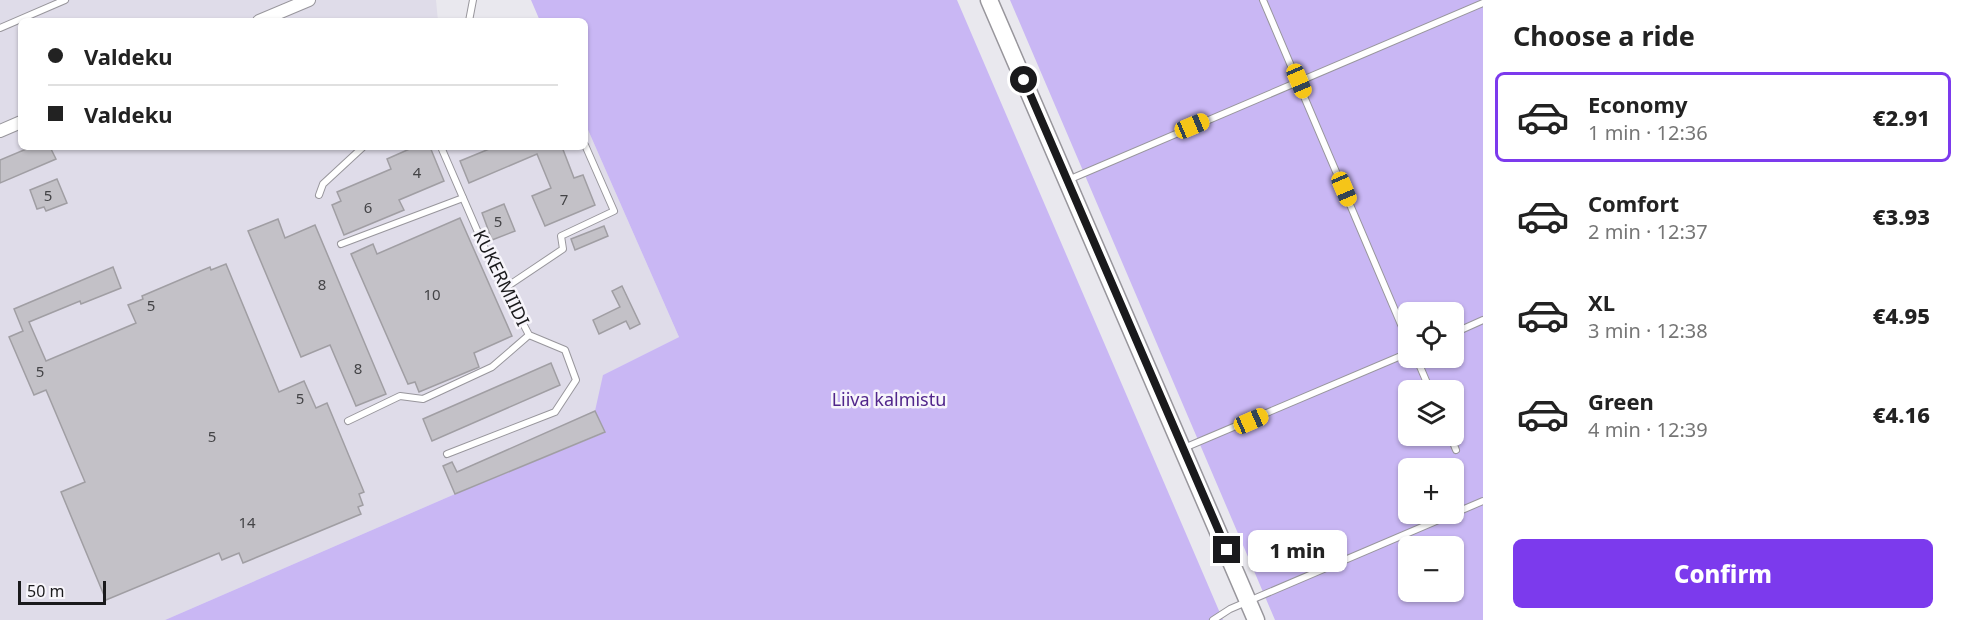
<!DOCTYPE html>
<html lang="en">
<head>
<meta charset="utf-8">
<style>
  :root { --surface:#fff; --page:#f2f2f2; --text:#222; --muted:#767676; --line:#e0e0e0; --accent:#7c3aed }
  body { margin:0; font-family:"Noto Sans",sans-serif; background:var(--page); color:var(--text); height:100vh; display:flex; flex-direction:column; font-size:22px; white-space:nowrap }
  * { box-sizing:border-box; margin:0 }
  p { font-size:20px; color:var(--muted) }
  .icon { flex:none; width:33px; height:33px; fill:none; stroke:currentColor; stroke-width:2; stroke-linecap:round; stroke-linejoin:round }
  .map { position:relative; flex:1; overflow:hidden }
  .drawer { display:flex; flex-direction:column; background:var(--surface); width:480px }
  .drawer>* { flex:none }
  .guide { position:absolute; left:18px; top:18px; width:570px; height:132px; border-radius:9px; box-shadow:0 2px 4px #0004; display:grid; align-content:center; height:132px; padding:0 30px; background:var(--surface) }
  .buttons { position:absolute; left:1398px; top:302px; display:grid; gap:12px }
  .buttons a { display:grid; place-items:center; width:66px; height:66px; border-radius:9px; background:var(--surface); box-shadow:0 2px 4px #0004; font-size:30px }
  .scale { position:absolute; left:18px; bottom:15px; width:88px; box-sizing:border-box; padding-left:6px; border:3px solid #1a1a1c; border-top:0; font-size:16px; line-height:21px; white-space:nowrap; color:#1a1a1c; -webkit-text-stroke:4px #f7f5fb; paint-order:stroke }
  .end { position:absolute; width:27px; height:27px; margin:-14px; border:8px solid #1a1a1c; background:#fff; box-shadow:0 0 0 3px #fff }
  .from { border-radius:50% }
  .bubble { position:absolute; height:42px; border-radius:9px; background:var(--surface); box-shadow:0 2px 4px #0004; font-size:20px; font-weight:800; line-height:42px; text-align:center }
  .car { position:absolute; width:18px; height:36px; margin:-18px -9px; border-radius:8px; box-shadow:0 0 4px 2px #0007; background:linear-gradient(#f5c518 24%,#345 0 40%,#f5c518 0 76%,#345 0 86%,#f5c518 0) }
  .guide b { display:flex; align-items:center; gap:21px; height:57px; font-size:22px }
  .guide b+b { border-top:2px solid var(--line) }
  .guide i { width:15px; height:15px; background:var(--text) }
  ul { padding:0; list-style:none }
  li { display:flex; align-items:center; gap:18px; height:90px; margin:0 12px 9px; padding:0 18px; border:3px solid transparent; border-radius:9px }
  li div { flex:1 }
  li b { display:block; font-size:22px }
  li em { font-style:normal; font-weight:800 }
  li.on { border-color:var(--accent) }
  li>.icon { width:54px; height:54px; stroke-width:1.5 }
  h2 { padding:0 30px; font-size:27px; line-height:72px }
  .button { display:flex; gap:12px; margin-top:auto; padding:12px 30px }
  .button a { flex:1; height:69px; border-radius:9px; background:var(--accent); color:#fff; font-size:24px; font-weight:800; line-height:69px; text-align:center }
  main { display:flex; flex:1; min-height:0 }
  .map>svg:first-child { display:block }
  .built { fill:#dfdce9 }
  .green { fill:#c9b7f4; fill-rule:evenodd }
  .building { fill:#c3c1c7; stroke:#a09ea3; stroke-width:1.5 }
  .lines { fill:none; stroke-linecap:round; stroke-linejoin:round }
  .lane-casing { stroke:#98969c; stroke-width:8 }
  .street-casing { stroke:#98969c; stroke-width:14 }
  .secondary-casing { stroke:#98969c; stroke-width:19 }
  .lane { stroke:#fff; stroke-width:6 }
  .street { stroke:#fff; stroke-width:12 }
  .secondary { stroke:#fff; stroke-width:16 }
  .route { stroke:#1a1a1c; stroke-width:8 }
  .labels { text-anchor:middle; stroke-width:5; stroke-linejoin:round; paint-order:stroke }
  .number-label { font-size:15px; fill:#444447 }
  .street-label { font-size:18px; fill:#1a1a1c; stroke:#f7f5fb }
  .park-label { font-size:18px; fill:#51268b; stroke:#f7f5fb }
</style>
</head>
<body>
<main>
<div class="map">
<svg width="1483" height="620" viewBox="0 0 1483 620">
  <rect width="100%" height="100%" fill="#e9e8ee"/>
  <!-- built -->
  <path class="built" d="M0,0h436l2,21h-417v126h564v-24l94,214 -76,38 2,57 -150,62 -290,126h-165z"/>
  <!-- green -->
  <g class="green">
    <path d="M531,0h426l266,620h-1058l290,-126 149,-61 -9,-22 8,-36 76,-38 -94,-214v-102h-45z"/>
    <path d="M1010,0h473v620h-208zM1408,312h46v45h-46zM1408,390h46v45h-46zM1408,468h46v45h-46zM1408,546h46v45h-46z"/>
  </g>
  <!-- building -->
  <g class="building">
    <path d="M31,147h19l6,12 -56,24v-23z"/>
    <path d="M414,147h16l14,34 -45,19 5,10 -60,25 -12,-30 9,-4 -4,-9 54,-23 -4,-10z"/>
    <path d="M494,147h68l12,31 9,-3 12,30 -50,21 -13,-30 19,-8 -14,-34 -68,29 -9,-22z"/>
    <path d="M57,179l10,24 -21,8 -2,-4 -7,2 -7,-19z"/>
    <path d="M504,204l11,27 -23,9 -10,-27z"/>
    <path d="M460,218l52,118 -38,17 5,14 -60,25 -4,-10 -7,2 -57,-130 22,-10 4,10z"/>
    <path d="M278,219l7,19 30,-13 71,169 -30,12 -26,-61 -29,12 -53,-126z"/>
    <path d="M604,226l4,10 -33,14 -4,-11z"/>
    <path d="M226,264l53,128 25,-11 12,27 11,-5 37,89 -5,2 4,11 -5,2 3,7 -118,49 -4,-10 -17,7 -3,-7 -113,47 -45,-108 24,-10 -39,-92 -12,5 -25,-58 14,-6 -9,-22 99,-42 8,21 -40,16 -1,-3 -51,21 17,39 90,-38 -8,-18 15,-6 -1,-3 68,-29 1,3z"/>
    <path d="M622,286l18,38 -10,5 -4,-8 -27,13 -6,-14 27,-13 -8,-16z"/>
    <path d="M551,363l9,22 -128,56 -9,-22z"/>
    <path d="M595,411l10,21 -150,62 -12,-28 9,-4 5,10z"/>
  </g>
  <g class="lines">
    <!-- lane casing -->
    <g class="lane-casing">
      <g id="lane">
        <path d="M1263,0l145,341"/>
        <path d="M469,21l4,-21"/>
        <path d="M0,28l65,-28"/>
        <path d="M441,147l49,113 39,75 36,15 11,30 -21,32 -108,42"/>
        <path d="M1068,180l415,-177"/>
        <path d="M319,195l4,-11 40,-37"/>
        <path d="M341,244l122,-46"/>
        <path d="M505,288l58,-39 -2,-13 53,-25 -29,-66"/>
        <path d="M1454,333l29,-13"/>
        <path d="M1416,357l14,33"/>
        <path d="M348,421l52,-25 23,3 69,-32 37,-32"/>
        <path d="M1450,435l6,15"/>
        <path d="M1184,448l224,-95"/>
        <path d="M1213,620l17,-11 253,-108"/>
      </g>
    </g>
    <!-- street casing -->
    <g class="street-casing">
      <g id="street">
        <path d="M259,21l50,-21"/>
        <path d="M0,131l21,-9"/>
      </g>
    </g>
    <!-- secondary casing -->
    <g class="secondary-casing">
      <path id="secondary" d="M989,0l267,620"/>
    </g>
    <!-- lane -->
    <use href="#lane" class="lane"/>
    <!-- street -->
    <use href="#street" class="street"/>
    <!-- secondary -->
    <use href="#secondary" class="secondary"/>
  </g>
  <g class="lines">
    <!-- route -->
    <path class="route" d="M1024,80l203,470"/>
  </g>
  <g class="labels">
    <!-- number labels -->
    <g class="number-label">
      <text x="417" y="178">4</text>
      <text x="48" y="201">5</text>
      <text x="564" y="205">7</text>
      <text x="368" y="213">6</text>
      <text x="498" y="227">5</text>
      <text x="322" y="290">8</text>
      <text x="432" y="300">10</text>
      <text x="151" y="311">5</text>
      <text x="358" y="374">8</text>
      <text x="40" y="377">5</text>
      <text x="300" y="404">5</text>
      <text x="212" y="442">5</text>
      <text x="247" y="528">14</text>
    </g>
    <!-- street labels -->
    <g class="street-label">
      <text transform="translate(501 278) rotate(64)" y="6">KUKERMIIDI</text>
    </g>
    <!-- park labels -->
    <g class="park-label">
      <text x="889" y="406">Liiva kalmistu</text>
    </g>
  </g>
</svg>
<div class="buttons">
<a><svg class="icon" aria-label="locate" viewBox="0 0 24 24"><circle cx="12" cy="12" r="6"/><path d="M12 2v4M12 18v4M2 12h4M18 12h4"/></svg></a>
<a><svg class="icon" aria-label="layers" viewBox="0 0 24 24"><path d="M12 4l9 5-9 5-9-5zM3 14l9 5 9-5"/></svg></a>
<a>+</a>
<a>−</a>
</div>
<div class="scale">50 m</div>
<i class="end from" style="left:1024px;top:80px"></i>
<i class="end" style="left:1227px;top:550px"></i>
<div class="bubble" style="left:1248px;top:530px;width:99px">1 min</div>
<i class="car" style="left:1299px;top:81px;rotate:157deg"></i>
<i class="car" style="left:1192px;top:126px;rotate:67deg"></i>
<i class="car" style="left:1344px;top:189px;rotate:157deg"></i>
<i class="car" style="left:1251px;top:421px;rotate:66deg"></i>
<div class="guide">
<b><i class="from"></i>Valdeku</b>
<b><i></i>Valdeku</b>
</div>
</div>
<section class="drawer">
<h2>Choose a ride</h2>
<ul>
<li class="on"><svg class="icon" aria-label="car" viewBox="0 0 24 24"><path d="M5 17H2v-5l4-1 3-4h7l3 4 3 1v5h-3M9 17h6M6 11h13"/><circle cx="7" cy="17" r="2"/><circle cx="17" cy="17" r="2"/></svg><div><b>Economy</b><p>1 min · 12:36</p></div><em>€2.91</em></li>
<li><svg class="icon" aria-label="car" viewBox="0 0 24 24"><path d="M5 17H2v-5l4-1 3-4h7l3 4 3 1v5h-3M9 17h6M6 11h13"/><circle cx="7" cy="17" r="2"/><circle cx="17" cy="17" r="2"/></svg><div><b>Comfort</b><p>2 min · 12:37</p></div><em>€3.93</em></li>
<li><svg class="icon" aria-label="car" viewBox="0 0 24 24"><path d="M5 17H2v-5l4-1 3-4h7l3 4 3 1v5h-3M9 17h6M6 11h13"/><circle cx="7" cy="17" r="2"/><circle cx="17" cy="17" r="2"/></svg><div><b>XL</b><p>3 min · 12:38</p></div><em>€4.95</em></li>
<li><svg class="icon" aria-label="car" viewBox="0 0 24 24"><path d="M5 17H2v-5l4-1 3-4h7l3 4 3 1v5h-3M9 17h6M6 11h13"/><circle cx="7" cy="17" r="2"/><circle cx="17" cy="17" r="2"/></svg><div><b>Green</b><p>4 min · 12:39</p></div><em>€4.16</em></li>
</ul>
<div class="button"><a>Confirm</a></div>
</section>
</main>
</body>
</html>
